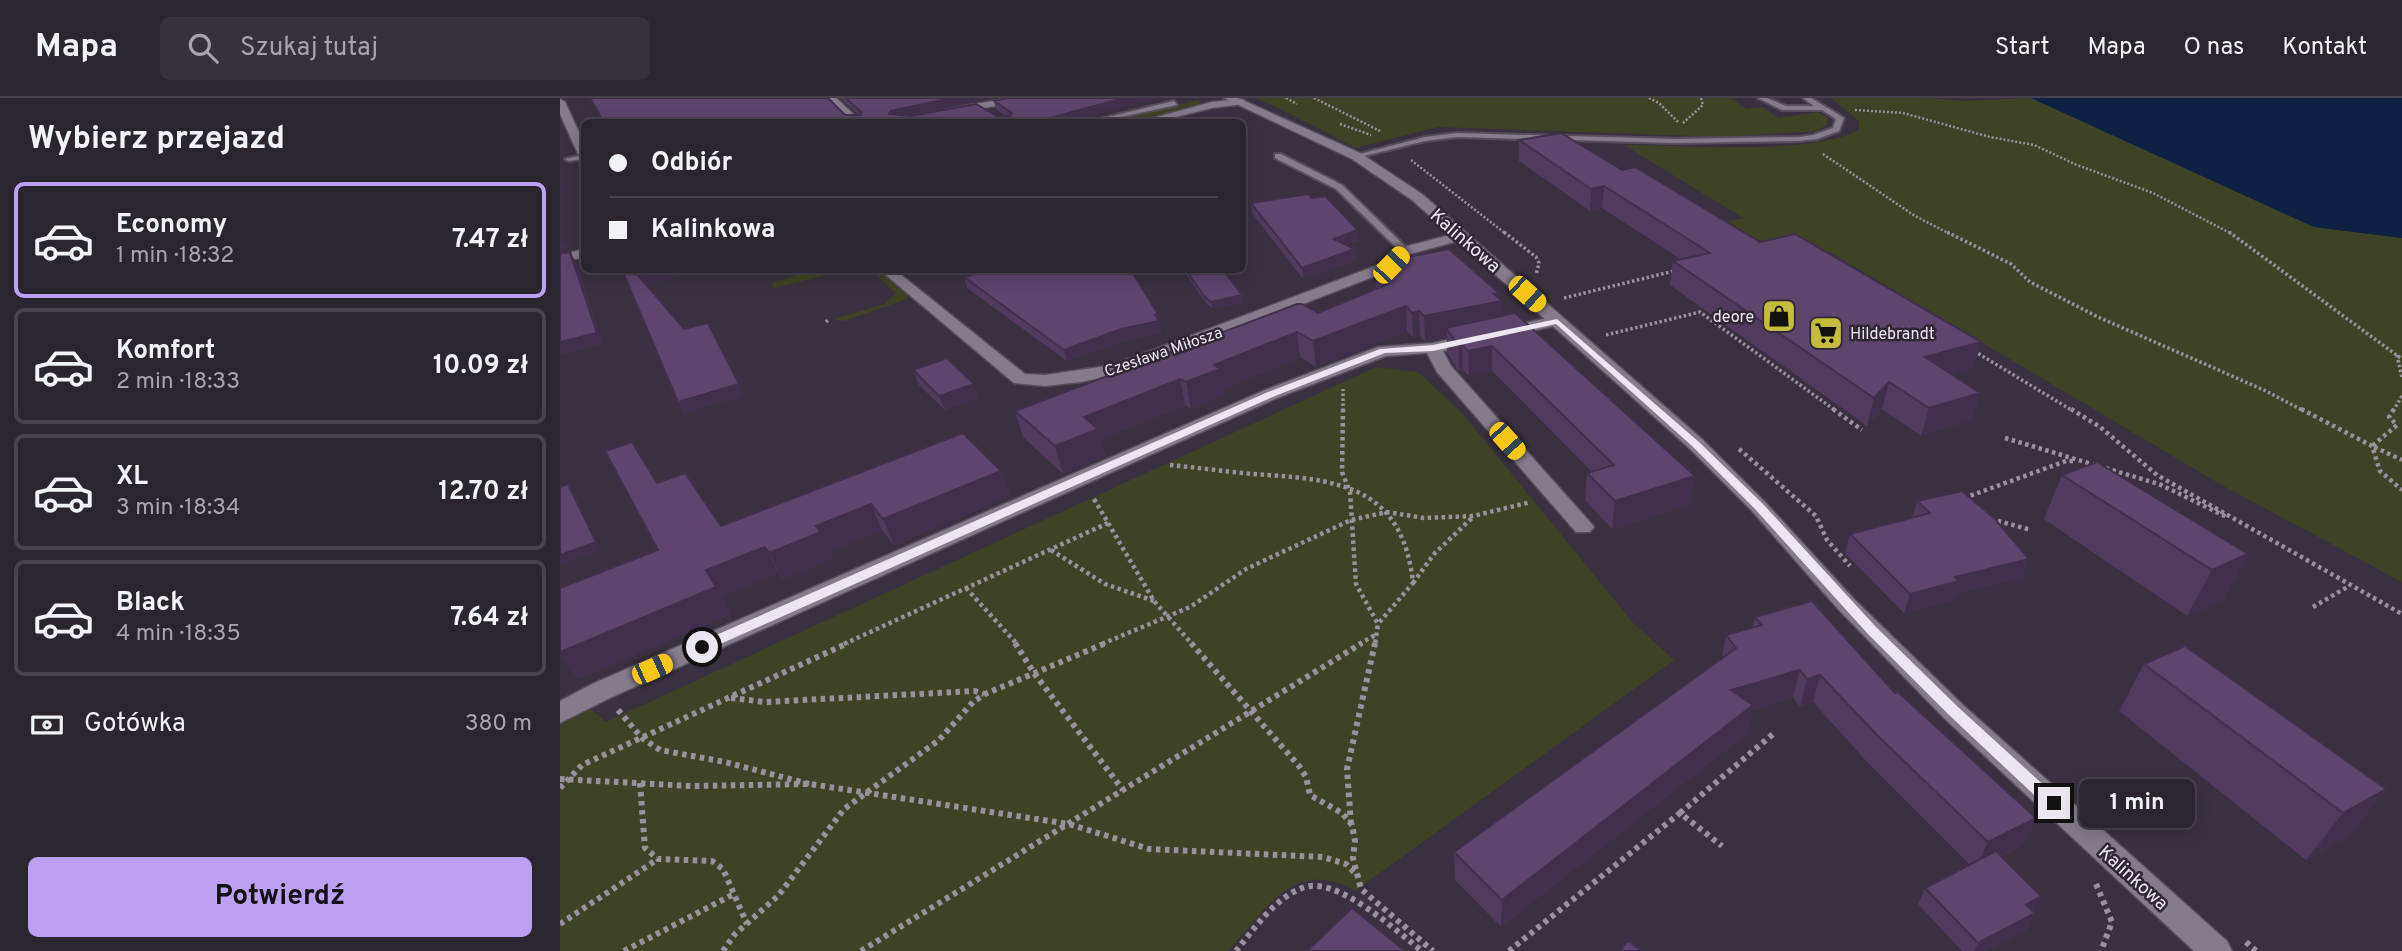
<!DOCTYPE html>
<html lang="pl">
<head>
<meta charset="utf-8">
<style>
  :root { --surface:#2b252f; --page:#37313b; --text:#f1f3f6; --muted:#a6a5aa; --line:#47424b; --accent:#bca0f2 }
  body { margin:0; font-family:Overpass,sans-serif; background:var(--page); color:var(--text); height:100vh; display:flex; flex-direction:column; font-size:26px; white-space:nowrap }
  * { box-sizing:border-box; margin:0 }
  p { font-size:23px; color:var(--muted) }
  .icon { flex:none; width:38px; height:38px; fill:none; stroke:currentColor; stroke-width:2; stroke-linecap:round; stroke-linejoin:round }
  .map { position:relative; flex:1; overflow:hidden }
  .side { display:flex; flex-direction:column; background:var(--surface); width:560px }
  .side>* { flex:none }
  .hud { position:absolute; left:21px; top:21px; width:665px; height:154px; border-radius:10px; box-shadow:0 4px 18px #0003,0 0 0 2px var(--line); display:grid; align-content:center; height:154px; padding:0 28px; background:var(--surface) }
  .end { position:absolute; width:32px; height:32px; margin:-16px; border:9px solid #ebe6ef; background:#111; box-shadow:0 0 0 4px #111 }
  .from { border-radius:50% }
  .bubble { position:absolute; height:49px; border-radius:10px; background:var(--surface); box-shadow:0 4px 18px #0003,0 0 0 2px var(--line); font-size:23px; font-weight:700; line-height:49px; text-align:center }
  .car { position:absolute; width:21px; height:42px; margin:-21px -10px; border-radius:9px; box-shadow:0 0 5px 2px #0007; background:linear-gradient(#f5c518 24%,#345 0 40%,#f5c518 0 76%,#345 0 86%,#f5c518 0) }
  .hud b { display:flex; align-items:center; gap:24px; height:66px; font-size:26px }
  .hud b+b { border-top:2px solid var(--line) }
  .hud i { width:18px; height:18px; background:var(--text) }
  ul { padding:0; list-style:none }
  li { display:flex; align-items:center; gap:21px; height:116px; margin:0 14px 10px; padding:0 14px; border:4px solid var(--line); border-radius:10px }
  li div { flex:1 }
  li b { display:block; font-size:26px }
  li em { font-style:normal; font-weight:700 }
  li.active { border-color:var(--accent) }
  li>.icon { width:63px; height:63px; stroke-width:1.5 }
  h2 { padding:0 28px; font-size:32px; line-height:84px }
  .pay { display:flex; align-items:center; gap:18px; height:77px; padding:0 28px; font-size:26px }
  .pay p { margin-inline-start:auto }
  .cta { display:flex; gap:14px; margin-top:auto; padding:14px 28px }
  .cta a { flex:1; height:80px; border-radius:10px; background:var(--accent); color:#111; font-size:28px; font-weight:700; line-height:80px; text-align:center }
  header { display:flex; align-items:center; gap:42px; box-sizing:border-box; height:98px; padding:0 35px; background:var(--surface); border-bottom:2px solid var(--line) }
  header strong { font-size:33px }
  nav { display:flex; gap:38px; margin-inline-start:auto; font-size:24px }
  .search { width:490px; height:63px; background:var(--page); display:flex; align-items:center; gap:18px; box-sizing:border-box; padding:0 24px; border-radius:10px; color:var(--muted); font-size:26px }
  main { display:flex; flex:1; min-height:0 }
  .map>svg:first-child { display:block }
  .green { fill:#3e4325 }
  .water { fill:#0d2143 }
  .lines { fill:none; stroke-linecap:round; stroke-linejoin:round }
  .lane-casing { stroke:#554e5a; stroke-width:4 }
  .street-casing { stroke:#554e5a; stroke-width:3 }
  .secondary-casing { stroke:#554e5a; stroke-width:3 }
  .path-far3 { stroke:#99929e; stroke-width:2.5; stroke-dasharray:2 2; stroke-linecap:butt }
  .path-far2 { stroke:#99929e; stroke-width:3.5; stroke-dasharray:2.5 2.5; stroke-linecap:butt }
  .path-far1 { stroke:#99929e; stroke-width:4.5; stroke-dasharray:3.5 3.5; stroke-linecap:butt }
  .path { stroke:#99929e; stroke-width:6; stroke-dasharray:4.5 4.5; stroke-linecap:butt }
  .lane { fill:#847b8b; fill-rule:evenodd }
  .street { fill:#847b8b; fill-rule:evenodd }
  .secondary { fill:#847b8b; fill-rule:evenodd }
  .wall { fill:#503b5f }
  .shaded-wall { fill:#41304d }
  .building { fill:#5d456e; stroke:#41304d; stroke-width:2 }
  .route { fill:#ebe6ef }
  .labels { text-anchor:middle; stroke-width:5; stroke-linejoin:round; paint-order:stroke }
  .far-poi-label { font-size:16px; fill:#ebe6ef; stroke:#2f2734; text-anchor:end }
  .far-street-label { font-size:16px; fill:#ebe6ef; stroke:#2f2734 }
  .street-label { font-size:19px; fill:#ebe6ef; stroke:#2f2734 }
</style>
</head>
<body>
<header>
<strong>Mapa</strong>
<div class="search"><svg class="icon" aria-label="search" viewBox="0 0 24 24"><circle cx="10" cy="10" r="6"/><path d="M15 15l6 6"/></svg>Szukaj tutaj</div>
<nav><a>Start</a><a>Mapa</a><a>O nas</a><a>Kontakt</a></nav>
</header>
<main>
<section class="side">
<h2>Wybierz przejazd</h2>
<ul>
<li class="active"><svg class="icon" aria-label="car" viewBox="0 0 24 24"><path d="M5 17H2v-5l4-1 3-4h7l3 4 3 1v5h-3M9 17h6M6 11h13"/><circle cx="7" cy="17" r="2"/><circle cx="17" cy="17" r="2"/></svg><div><b>Economy</b><p>1 min · 18:32</p></div><em>7.47 zł</em></li>
<li><svg class="icon" aria-label="car" viewBox="0 0 24 24"><path d="M5 17H2v-5l4-1 3-4h7l3 4 3 1v5h-3M9 17h6M6 11h13"/><circle cx="7" cy="17" r="2"/><circle cx="17" cy="17" r="2"/></svg><div><b>Komfort</b><p>2 min · 18:33</p></div><em>10.09 zł</em></li>
<li><svg class="icon" aria-label="car" viewBox="0 0 24 24"><path d="M5 17H2v-5l4-1 3-4h7l3 4 3 1v5h-3M9 17h6M6 11h13"/><circle cx="7" cy="17" r="2"/><circle cx="17" cy="17" r="2"/></svg><div><b>XL</b><p>3 min · 18:34</p></div><em>12.70 zł</em></li>
<li><svg class="icon" aria-label="car" viewBox="0 0 24 24"><path d="M5 17H2v-5l4-1 3-4h7l3 4 3 1v5h-3M9 17h6M6 11h13"/><circle cx="7" cy="17" r="2"/><circle cx="17" cy="17" r="2"/></svg><div><b>Black</b><p>4 min · 18:35</p></div><em>7.64 zł</em></li>
</ul>
<div class="pay"><svg class="icon" aria-label="cash" viewBox="0 0 24 24"><path d="M3 7h18v10H3z"/><circle cx="12" cy="12" r="2"/></svg>Gotówka<p>380 m</p></div>
<div class="cta"><a>Potwierdź</a></div>
</section>
<div class="map">
<svg width="1842" height="853" viewBox="0 0 1842 853">
  <rect width="100%" height="100%" fill="#39313f"/>
  <!-- green -->
  <g class="green">
    <path d="M695,0h475l17,11 15,-2 17,11 39,-6 9,5v8l-11,6 -93,6 -285,-10 -82,21 -71,-37z"/>
    <path d="M1281,0h84l39,3 67,-3 283,129 88,11v344l-184,-99 -385,-229 -50,-12h-27l-53,-15 40,-9 -119,-73c59,0 186,11 235,-15v-9l-27,-22z"/>
    <path d="M638,2l3,2c-25,16 -71,20 -100,20z"/>
    <path d="M250,172h37l-73,18 -3,-4z"/>
    <path d="M311,172h6l30,24v5l-63,22 -11,-2 52,-15 11,-11z"/>
    <path d="M816,269l42,5 44,41 172,211 40,36 -319,231c-61,-36 -91,21 -127,60h-668v-229l28,-15 18,15z"/>
  </g>
  <!-- water -->
  <path class="water" d="M1471,0h371v140l-88,-11z"/>
  <g class="lines">
    <!-- lane casing -->
    <g class="lane-casing">
      <g id="lane">
        <path d="M1198,0h9l19,8h28l-11,-8h8l33,20 -5,13 -22,8 -18,2 -124,2 -218,-6 -32,4 -69,17 -4,-2 73,-19 32,-4 218,6 124,-2 14,-2 20,-7 3,-9 -14,-9h-40z"/>
        <path d="M614,3l3,4 -79,17h-11z"/>
        <path d="M715,56h6l61,31 66,64v4h-6l-66,-64 -61,-31z"/>
        <path d="M24,57v4l-15,2 -4,-2z"/>
      </g>
    </g>
    <!-- street casing -->
    <g class="street-casing">
      <g id="street">
        <path d="M265,0h11l26,24h-12z"/>
        <path d="M451,0h25l-123,24h-19l63,-15z"/>
        <path d="M0,1l5,3 19,41v14l-6,-3 -18,-40z"/>
        <path d="M680,1l4,1v4l-32,4 -57,14h-17l74,-20z"/>
        <path d="M901,134l7,4 -2,3 -56,15 -14,14 -272,105 -43,9 -36,4 -31,-3 -134,-113h15l130,104 20,1 68,-10 273,-103 14,-14z"/>
        <path d="M24,151v8l-24,6v-8z"/>
        <path d="M997,218l8,5 -2,3 -120,27 8,15 139,156 4,5 -4,5h-14l-139,-160 -10,-19 -41,3 -109,42 -667,300 -50,25v-22l32,-17 673,-294 113,-43 55,-4z"/>
      </g>
    </g>
    <!-- secondary casing -->
    <g class="secondary-casing">
      <path id="secondary" d="M664,0h14l122,55 62,41 281,246 63,63 88,96 108,105 265,237 5,10h-38l-250,-233 -106,-109 -86,-98 -63,-63 -277,-248 -60,-41z"/>
    </g>
    <!-- path-far3 -->
    <g class="path-far3">
      <path d="M726,0l11,6"/>
      <path d="M754,0l66,33"/>
      <path d="M1089,0l10,5 19,19"/>
      <path d="M1295,12l48,3 87,24 44,8 43,20 76,28 79,41"/>
      <path d="M1123,25l20,-18 -2,-7"/>
      <path d="M780,26l31,11"/>
      <path d="M1263,56l92,62 35,18"/>
      <path d="M851,62l95,74"/>
    </g>
    <!-- path-far2 -->
    <g class="path-far2">
      <path d="M944,134l32,25 3,6 -3,12"/>
      <path d="M1387,134l64,32 19,18 68,35 168,74 38,20"/>
      <path d="M1669,134l173,127"/>
      <path d="M1004,200l114,-28"/>
      <path d="M266,224l3,-3"/>
      <path d="M1046,237l94,-23 136,99"/>
      <path d="M1414,253l99,60"/>
      <path d="M1837,257l5,23"/>
      <path d="M783,313v-22"/>
      <path d="M1833,313l9,-15"/>
    </g>
    <!-- path-far1 -->
    <g class="path-far1">
      <path d="M783,311l-1,63 8,20 6,92 22,40 -3,20"/>
      <path d="M1273,311l29,21"/>
      <path d="M1511,311l29,18 57,48 245,139"/>
      <path d="M1741,311l71,37 8,25 22,19"/>
      <path d="M1834,311l-5,8 8,8 -25,21 30,14"/>
      <path d="M1445,340l154,46 68,33"/>
      <path d="M1179,351l77,67 11,24 23,26"/>
      <path d="M610,367c32,3 65,8 97,10 79,5 136,16 146,108l-35,41"/>
      <path d="M1404,400l102,-37h8"/>
      <path d="M534,401l60,102 38,43"/>
      <path d="M1431,421l40,11"/>
      <path d="M491,452l54,34 49,17"/>
      <path d="M853,485l21,-29 39,-37"/>
      <path d="M406,490l51,56"/>
      <path d="M1753,509l36,-21"/>
      <path d="M284,546l264,-121"/>
      <path d="M542,546l88,-37 56,-38 105,-49 36,-8 37,6 49,-2 58,-14"/>
      <path d="M799,546l18,-10"/>
    </g>
    <!-- path -->
    <g class="path">
      <path d="M455,545l19,30 89,117"/>
      <path d="M631,545l108,123 7,11 4,18 32,18 10,12 3,16 -2,17 8,31 72,62"/>
      <path d="M171,600l34,4 210,-11 9,3"/>
      <path d="M58,612l24,28 18,12 65,12 84,22"/>
      <path d="M0,681l132,7 118,-2 259,40 80,25 174,8 23,7 10,10"/>
      <path d="M80,685l5,65 13,11 54,2 11,8 24,55"/>
      <path d="M0,690l22,-23 266,-122"/>
      <path d="M1120,715l93,-79"/>
      <path d="M791,726l-4,-55 28,-126"/>
      <path d="M1536,786l16,38 -11,29"/>
      <path d="M0,826l98,-65"/>
      <path d="M1686,844l10,9"/>
      <path d="M64,853l110,-57"/>
      <path d="M163,853l12,-17 43,-38 66,-87 95,-69 34,-38 12,-8 121,-51"/>
      <path d="M301,853l501,-308"/>
      <path d="M676,853c18,-22 38,-52 66,-63 34,-14 94,43 120,63"/>
      <path d="M949,853l171,-138 42,33"/>
    </g>
    <!-- lane -->
    <use href="#lane" class="lane"/>
    <!-- street -->
    <use href="#street" class="street"/>
    <!-- secondary -->
    <use href="#secondary" class="secondary"/>
  </g>
  <!-- wall -->
  <g class="wall">
    <path d="M280,0h139l-4,4 -66,14h97l-10,-7 -2,-8 14,-3h148l-90,24 -221,-7h14z"/>
    <path d="M959,42l103,30 351,198 -22,6 29,19 -9,27 -50,16 -39,-27 -15,17 -197,-141 3,-24 7,-2 -78,-51 -12,3 -71,-50z"/>
    <path d="M752,100l46,32v10l-11,5 8,4 1,11 -53,19 -51,-66 -1,-10z"/>
    <path d="M832,162l107,33v5l3,3v15l189,188 -79,25 -27,-29 2,-27 5,-1 -100,-101 -23,5 -6,-6 -4,1 -12,-18v-16l-22,4 -5,-5 -7,1 -6,-6 -91,36 -16,-10 -77,32 1,6 -33,14 -6,-4 -84,34 4,17 -42,18 -40,-37 -8,-26 303,-98 58,-24 -1,-15 17,-7z"/>
    <path d="M623,172h40l19,25 1,7 -31,6 -6,-5z"/>
    <path d="M404,179l196,48 1,7 -37,9 -57,20 -100,-73z"/>
    <path d="M353,272l65,28 -33,12 -27,-26z"/>
    <path d="M441,373l9,25 -116,49 -12,-15 -52,21 3,7 -50,21 -4,-6 -58,23 10,18 -153,65 -18,-24v-67l98,-38 -1,-67 64,43z"/>
    <path d="M1502,377l186,79 -25,46 -36,16 -143,-97z"/>
    <path d="M1357,403l105,77 -67,16 -2,6 -49,13 -59,-60 5,-19 62,-16z"/>
    <path d="M1195,519l140,76 141,125 -14,27 -21,12 40,39 -9,15 3,2 -9,17 -41,21h-23l-44,-47 7,-16 45,-23 -101,-101 -56,-62 -13,4 -7,-8 -41,12 -5,23 -246,194 -46,-47 -1,-28 267,-193 5,-24 26,-7z"/>
    <path d="M1584,566l242,125 -38,47 -42,24 -187,-149z"/>
  </g>
  <!-- shaded-wall -->
  <g class="shaded-wall">
    <path d="M391,0h28l-4,4 -82,17 -4,-5 2,-3z"/>
    <path d="M564,0h32l-90,24h-31z"/>
    <path d="M0,83l4,9 -4,1z"/>
    <path d="M1044,88l-2,22 -12,3 1,-22z"/>
    <path d="M798,132v10l-23,9 -1,-10z"/>
    <path d="M0,143h3l5,9 -8,3z"/>
    <path d="M795,151l1,11 -53,19 -1,-11z"/>
    <path d="M10,154l6,10 27,82 -43,11v-13z"/>
    <path d="M101,172h39v1l-56,15 -6,-11z"/>
    <path d="M939,195v9l3,-1v24l-56,3 1,9 -22,4 -1,-25z"/>
    <path d="M682,197l1,7 -31,6 -1,-6z"/>
    <path d="M846,208l1,25 -91,36 -3,-26z"/>
    <path d="M859,213l1,25 -7,1 -1,-24z"/>
    <path d="M598,216l3,18 -37,9 -57,20 -3,-11z"/>
    <path d="M737,234l3,25 -77,32 1,6 -33,14 -5,-27 28,-17z"/>
    <path d="M1421,244l-8,26 -56,16 8,-27z"/>
    <path d="M902,247l1,25 -4,1v-25z"/>
    <path d="M932,248v25l-23,5 -1,-25z"/>
    <path d="M620,281l5,26 -84,34 4,17 -42,18 -8,-28 29,-29z"/>
    <path d="M1329,284l-7,27 -15,17 7,-28z"/>
    <path d="M179,286l5,12 -60,17 -6,-11z"/>
    <path d="M414,286l4,14 -33,12 -6,-14z"/>
    <path d="M1420,295l-9,27 -50,16 8,-28z"/>
    <path d="M441,373l9,25 -116,49 -11,-26z"/>
    <path d="M1135,378l-4,28 -79,25 3,-28z"/>
    <path d="M8,386l5,8 28,58 -41,15v-10z"/>
    <path d="M311,406l11,26 -52,21 3,7 -50,21 -14,-26 47,-27z"/>
    <path d="M205,449l14,26 -58,23 10,18 -153,65 -18,-24v-3l146,-82z"/>
    <path d="M1688,456l-25,46 -36,16 25,-46z"/>
    <path d="M1469,461l-7,19 -67,16 -2,6 -49,13 6,-19 45,-17z"/>
    <path d="M1240,572l-7,28 -41,12 -5,23 -246,194 1,-27 229,-210z"/>
    <path d="M1260,577l-7,27 -13,4 7,-27z"/>
    <path d="M1826,691l-38,47 -42,24 37,-47z"/>
    <path d="M1476,720l-14,27 -47,25 13,-28z"/>
    <path d="M1481,798l-9,16 -6,-7z"/>
    <path d="M1475,815l-9,17 -41,21h-11l4,-8z"/>
  </g>
  <!-- building -->
  <g class="building">
    <path d="M30,0h238l17,17h16v-3l-15,-14h105l-60,13 -2,3 22,2 65,-12 21,12h13l2,-3 -18,-12 14,-3h116l-89,24h2h-433z"/>
    <path d="M1001,35l61,37 13,-3 125,75 35,-8 186,108 -56,15 55,36 -51,15 -40,-26 -15,16 -201,-137 37,-8 -106,-67 -13,3 -72,-49z"/>
    <path d="M748,96l4,4 13,-2 33,34 -24,9 21,10 -53,19 -51,-65z"/>
    <path d="M889,151l50,44 -5,1 8,7 -78,15 -5,-5 -7,2 -6,-7 -93,35 -16,-9 -83,33 6,4 -34,13 -6,-3 -96,38 14,12 -43,17 -40,-35 282,-107h5l16,9 68,-28 -11,-11 19,-8 -2,-6z"/>
    <path d="M10,154l27,81 -37,9v-88z"/>
    <path d="M62,172h39l-23,5 46,54 24,-6 31,61 -61,18z"/>
    <path d="M429,172h142l27,44 -3,1 4,6 -38,8 -57,21 -100,-73z"/>
    <path d="M626,172h37l19,25 -31,7 -7,-6z"/>
    <path d="M955,215l180,163 -80,25 -28,-28 27,-8 -122,-119 -24,5 -6,-6 -3,1 -13,-18z"/>
    <path d="M387,260l27,26 -35,12 -26,-26z"/>
    <path d="M403,335l38,38 -118,48 -12,-15 -55,22 5,6 -52,21 -4,-6 -59,23 10,17 -156,65v-64l98,-38 -53,-99 27,-9 25,41 28,-10 36,53z"/>
    <path d="M1537,364l151,92 -36,16 -150,-95z"/>
    <path d="M8,386l28,58 -36,13v-68z"/>
    <path d="M1402,393l32,27 35,41 -74,18 4,4 -49,13 -60,-60 80,-21 -13,-12z"/>
    <path d="M1252,503l83,92 3,-1 138,126 -48,24 -110,-106 -58,-61 -13,4 -7,-9 -69,20 22,15 -251,195 -48,-48 282,-204 -10,-13 36,-10 -7,-8z"/>
    <path d="M1625,548l201,143 -43,24 -199,-149z"/>
    <path d="M1436,753l45,45 -15,9 9,8 -57,30 -53,-55z"/>
    <path d="M792,810l53,43h-98z"/>
    <path d="M1068,843l14,10h-22z"/>
  </g>
  <!-- route -->
  <path class="route" d="M997,221l142,123 64,62 113,123 82,80 101,92 2,4 -2,5h-11l-100,-94 -81,-81 -112,-124 -63,-63 -136,-122 -123,27 -48,2 -110,43 -568,254 -5,1 -6,-4 2,-4 570,-251 112,-43 53,-4z"/>
  <!-- icons -->
  <defs>
    <g id="shop-square" transform="scale(1.75)"><rect x="-9" y="-9" width="18" height="18" rx="4" fill="#c6bc3c" stroke="#2f2734"/><path d="M-5-2.5h2.3a2.7 3.5 0 0 1 5.4 0H5L5.5 6h-11ZM-1.5-2.5h3a1.5 2.3 0 0 0-3 0Z" fill="#111"/></g>
    <g id="supermarket-square" transform="scale(1.75)"><rect x="-9" y="-9" width="18" height="18" rx="4" fill="#c6bc3c" stroke="#2f2734"/><path d="M-6-5.5h2.5l.6 2H6L4.5 2H-2.5L-4.4-4H-6ZM-1.5 3.2a1.3 1.3 0 1 0 .1 0ZM3 3.2a1.3 1.3 0 1 0 .1 0Z" fill="#111"/></g>
  </defs>
  <g fill-rule="evenodd">
    <use href="#shop-square" x="1219" y="218"/>
    <use href="#supermarket-square" x="1266" y="235"/>
  </g>
  <g class="labels">
    <!-- far-poi labels -->
    <g class="far-poi-label">
      <text x="1194" y="224">deore</text>
      <text x="1290" y="241" text-anchor="start">Hildebrandt</text>
    </g>
    <!-- far-street labels -->
    <g class="far-street-label">
      <text transform="translate(603 253) rotate(-19)" y="6">Czesława Miłosza</text>
    </g>
    <!-- street labels -->
    <g class="street-label">
      <text transform="translate(906 142) rotate(41)" y="7">Kalinkowa</text>
      <text transform="translate(1574 779) rotate(42)" y="7">Kalinkowa</text>
    </g>
  </g>
</svg>
<i class="end from" style="left:142px;top:549px"></i>
<i class="end" style="left:1494px;top:705px"></i>
<div class="bubble" style="left:1519px;top:681px;width:116px">1 min</div>
<i class="car" style="left:831px;top:167px;rotate:44deg"></i>
<i class="car" style="left:967px;top:196px;rotate:132deg"></i>
<i class="car" style="left:947px;top:343px;rotate:138deg"></i>
<i class="car" style="left:92px;top:571px;rotate:66deg"></i>
<div class="hud">
<b><i class="from"></i>Odbiór</b>
<b><i></i>Kalinkowa</b>
</div>
</div>
</main>
</body>
</html>
